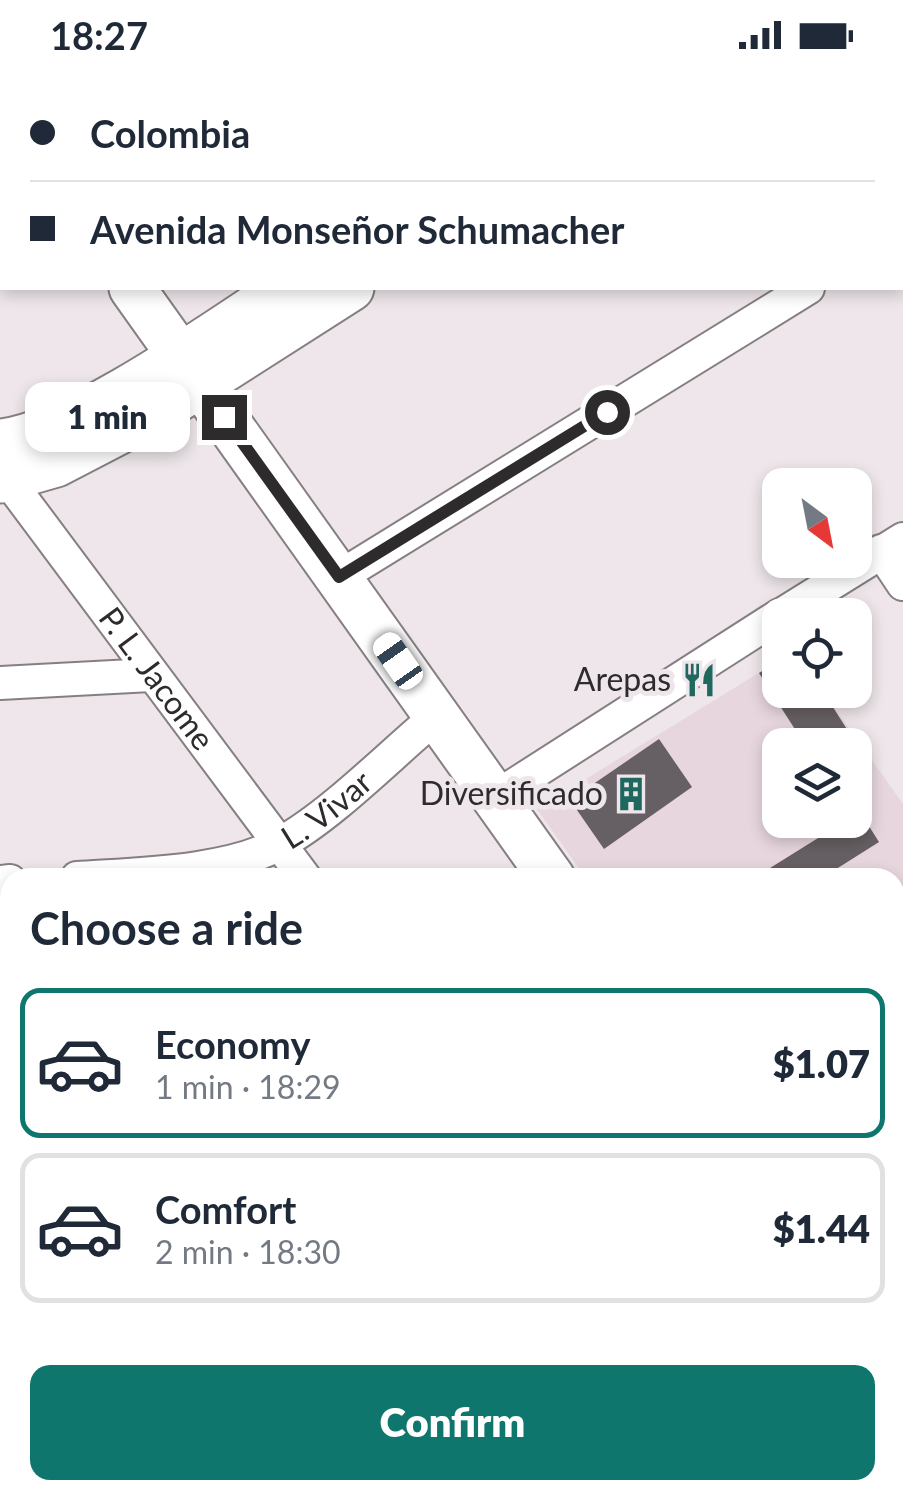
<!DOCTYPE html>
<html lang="en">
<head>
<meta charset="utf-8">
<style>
  :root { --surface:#fff; --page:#f2f2f3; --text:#1f2937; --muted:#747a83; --line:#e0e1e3; --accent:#0f766e }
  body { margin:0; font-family:Lato,sans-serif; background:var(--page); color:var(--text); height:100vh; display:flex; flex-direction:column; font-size:38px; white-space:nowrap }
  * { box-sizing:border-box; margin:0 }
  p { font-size:32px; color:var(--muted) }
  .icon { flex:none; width:55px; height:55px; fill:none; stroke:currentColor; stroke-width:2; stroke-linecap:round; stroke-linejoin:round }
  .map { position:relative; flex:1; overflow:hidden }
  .details { position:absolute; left:0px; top:798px; width:905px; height:632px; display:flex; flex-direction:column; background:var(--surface); border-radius:30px 30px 0 0; box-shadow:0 5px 15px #0003 }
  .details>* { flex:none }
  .top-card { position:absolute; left:0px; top:0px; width:905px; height:220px; box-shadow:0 5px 15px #0003; display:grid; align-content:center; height:220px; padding:0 30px; background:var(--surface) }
  .needle { width:65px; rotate:148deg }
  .tools { position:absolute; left:762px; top:398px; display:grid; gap:20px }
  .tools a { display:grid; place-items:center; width:110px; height:110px; border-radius:20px; background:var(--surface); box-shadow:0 5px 15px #0003; font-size:50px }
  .end { position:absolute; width:45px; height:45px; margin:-22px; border:12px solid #2e2b2d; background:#fff; box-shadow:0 0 0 5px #fff }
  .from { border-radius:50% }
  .bubble { position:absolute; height:70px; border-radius:20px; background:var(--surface); box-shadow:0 5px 15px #0003; font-size:32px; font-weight:800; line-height:70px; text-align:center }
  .car { position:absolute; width:30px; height:60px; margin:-30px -15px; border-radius:12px; box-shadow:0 0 8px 2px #0007; background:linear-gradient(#fff 24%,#345 0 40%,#fff 0 76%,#345 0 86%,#fff 0) }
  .top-card b { display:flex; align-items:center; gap:35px; height:95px; font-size:38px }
  .top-card b+b { border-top:2px solid var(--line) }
  .top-card i { width:25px; height:25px; background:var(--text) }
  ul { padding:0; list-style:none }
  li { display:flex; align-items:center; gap:30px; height:150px; margin:0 20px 15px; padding:0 10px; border:5px solid var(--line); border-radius:20px }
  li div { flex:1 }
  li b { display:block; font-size:38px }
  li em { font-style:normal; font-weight:800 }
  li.on { border-color:var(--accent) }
  li>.icon { width:90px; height:90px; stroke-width:1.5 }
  h2 { padding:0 30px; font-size:45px; line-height:120px }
  .action { display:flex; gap:20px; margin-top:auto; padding:20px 30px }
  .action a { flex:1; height:115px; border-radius:20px; background:var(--accent); color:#fff; font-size:40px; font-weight:800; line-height:115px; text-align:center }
  .status { display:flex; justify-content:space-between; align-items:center; height:70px; padding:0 50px; background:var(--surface); direction:ltr }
  .status svg { height:28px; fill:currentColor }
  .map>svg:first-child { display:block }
  .built { fill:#e7d6de; fill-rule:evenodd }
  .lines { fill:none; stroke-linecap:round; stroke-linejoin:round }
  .stream { stroke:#348a80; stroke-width:8 }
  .building { fill:#665f63 }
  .street-casing { stroke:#867f82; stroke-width:36 }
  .secondary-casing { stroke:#867f82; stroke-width:49 }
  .street { stroke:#fff; stroke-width:32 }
  .secondary { stroke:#fff; stroke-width:45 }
  .route { stroke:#2e2b2d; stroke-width:12 }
  .labels { text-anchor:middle; stroke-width:10; stroke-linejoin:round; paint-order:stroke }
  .street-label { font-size:32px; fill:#2e2b2d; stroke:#eee6ea }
  .poi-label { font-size:32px; fill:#2e2b2d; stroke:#eee6ea; text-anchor:end }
</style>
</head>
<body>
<div class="status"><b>18:27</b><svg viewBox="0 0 49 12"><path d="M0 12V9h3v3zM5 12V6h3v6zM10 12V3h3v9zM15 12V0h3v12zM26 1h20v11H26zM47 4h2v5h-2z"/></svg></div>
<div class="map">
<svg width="903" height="1428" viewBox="0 0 903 1428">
  <rect width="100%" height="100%" fill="#eee6ea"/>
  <!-- built -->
  <path class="built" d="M780,590v30h42l81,114v525l-8,-11v-440l-310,-1 -48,-68zM780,675h75v75h-75z"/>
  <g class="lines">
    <!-- stream -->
    <path class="stream" d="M503,1428l8,-8"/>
  </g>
  <!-- building -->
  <g class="building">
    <path d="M780,590v30h42l35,55h-52l-46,-72z"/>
    <path d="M659,669l33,48 -88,62 -34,-49z"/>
    <path d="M860,742l19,30 -57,36h-68l93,-58h8z"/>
    <path d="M903,882v152l-8,5v-152z"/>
  </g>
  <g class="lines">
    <!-- street casing -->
    <g class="street-casing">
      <g id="street">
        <path d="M821,0l1,2"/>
        <path d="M119,2l4,-2"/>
        <path d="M902,146l1,1"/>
        <path id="s1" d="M8,410l297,398"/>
        <path d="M881,481l22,33"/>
        <path d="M339,507l469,-289"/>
        <path d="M781,545l122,-76"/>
        <path d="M0,613l151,-8"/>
        <path d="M494,728l286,-183"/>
        <path id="s2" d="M77,808c59,-4 151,-5 204,-35 51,-28 109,-88 156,-127"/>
        <path d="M0,812l10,-1"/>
        <path d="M0,1198l10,-9"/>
        <path d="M0,1284l10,12"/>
        <path d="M120,1420l7,8"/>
        <path d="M816,1420l3,8"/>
        <path d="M50,1428l9,-8"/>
      </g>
    </g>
    <!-- secondary casing -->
    <g class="secondary-casing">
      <g id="secondary">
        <path d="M615,2l4,-2"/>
        <path d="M690,2l4,-2"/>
        <path d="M0,34l2,3"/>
        <path d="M132,218l420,590"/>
        <path d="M0,372c71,-6 220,-112 284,-154"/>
        <path d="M0,410l56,-16 104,-54 191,-122"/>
        <path d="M895,1286l8,10"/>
      </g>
    </g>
    <!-- street -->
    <use href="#street" class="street"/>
    <!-- secondary -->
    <use href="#secondary" class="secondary"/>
  </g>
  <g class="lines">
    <!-- route -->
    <path class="route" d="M224,347l115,160 268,-165"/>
  </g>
  <!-- icons -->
  <defs>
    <g id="restaurant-bare" transform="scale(2.7)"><path d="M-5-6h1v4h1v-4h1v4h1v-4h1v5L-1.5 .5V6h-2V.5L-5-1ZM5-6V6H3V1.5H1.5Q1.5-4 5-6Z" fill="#1f685f" stroke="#eee6ea" stroke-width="2.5" paint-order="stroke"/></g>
    <g id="building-bare" transform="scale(2.7)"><path d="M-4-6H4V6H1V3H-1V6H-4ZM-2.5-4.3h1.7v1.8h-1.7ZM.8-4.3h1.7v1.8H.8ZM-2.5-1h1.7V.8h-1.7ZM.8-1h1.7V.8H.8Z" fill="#1f685f" stroke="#eee6ea" stroke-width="2.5" paint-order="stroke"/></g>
  </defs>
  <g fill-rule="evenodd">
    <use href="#restaurant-bare" x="699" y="610"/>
    <use href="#building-bare" x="631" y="724"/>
  </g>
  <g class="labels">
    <!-- street labels -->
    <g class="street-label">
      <text dy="11" stroke="none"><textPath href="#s1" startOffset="248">P. L. Jacome</textPath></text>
      <text dy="11" stroke="none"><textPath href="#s2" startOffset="265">L. Vivar</textPath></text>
    </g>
    <!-- poi labels -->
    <g class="poi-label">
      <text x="671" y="621">Arepas</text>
      <text x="603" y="735">Diversificado</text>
    </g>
  </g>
</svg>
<div class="tools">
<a><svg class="needle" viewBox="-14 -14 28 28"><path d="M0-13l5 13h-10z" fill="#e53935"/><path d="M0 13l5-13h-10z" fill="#747a83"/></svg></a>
<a><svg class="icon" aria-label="locate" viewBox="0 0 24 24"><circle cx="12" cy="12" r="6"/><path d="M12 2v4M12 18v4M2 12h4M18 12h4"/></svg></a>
<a><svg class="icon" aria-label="layers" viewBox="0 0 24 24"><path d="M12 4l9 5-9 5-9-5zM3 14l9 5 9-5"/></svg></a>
</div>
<i class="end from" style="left:607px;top:342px"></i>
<i class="end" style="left:224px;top:347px"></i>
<div class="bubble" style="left:25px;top:312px;width:165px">1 min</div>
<i class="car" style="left:398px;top:591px;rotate:325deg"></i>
<div class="top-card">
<b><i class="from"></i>Colombia</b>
<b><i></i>Avenida Monseñor Schumacher</b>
</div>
<section class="details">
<h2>Choose a ride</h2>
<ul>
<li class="on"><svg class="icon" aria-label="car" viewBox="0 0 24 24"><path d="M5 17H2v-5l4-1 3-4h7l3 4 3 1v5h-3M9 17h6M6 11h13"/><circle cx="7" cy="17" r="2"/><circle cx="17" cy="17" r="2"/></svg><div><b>Economy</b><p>1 min · 18:29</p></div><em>$1.07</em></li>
<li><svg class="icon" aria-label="car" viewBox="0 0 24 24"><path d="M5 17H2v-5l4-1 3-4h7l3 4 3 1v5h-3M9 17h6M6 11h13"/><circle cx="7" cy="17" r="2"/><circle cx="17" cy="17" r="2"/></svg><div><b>Comfort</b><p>2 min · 18:30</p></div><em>$1.44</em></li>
</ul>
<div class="action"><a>Confirm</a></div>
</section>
</div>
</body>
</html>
